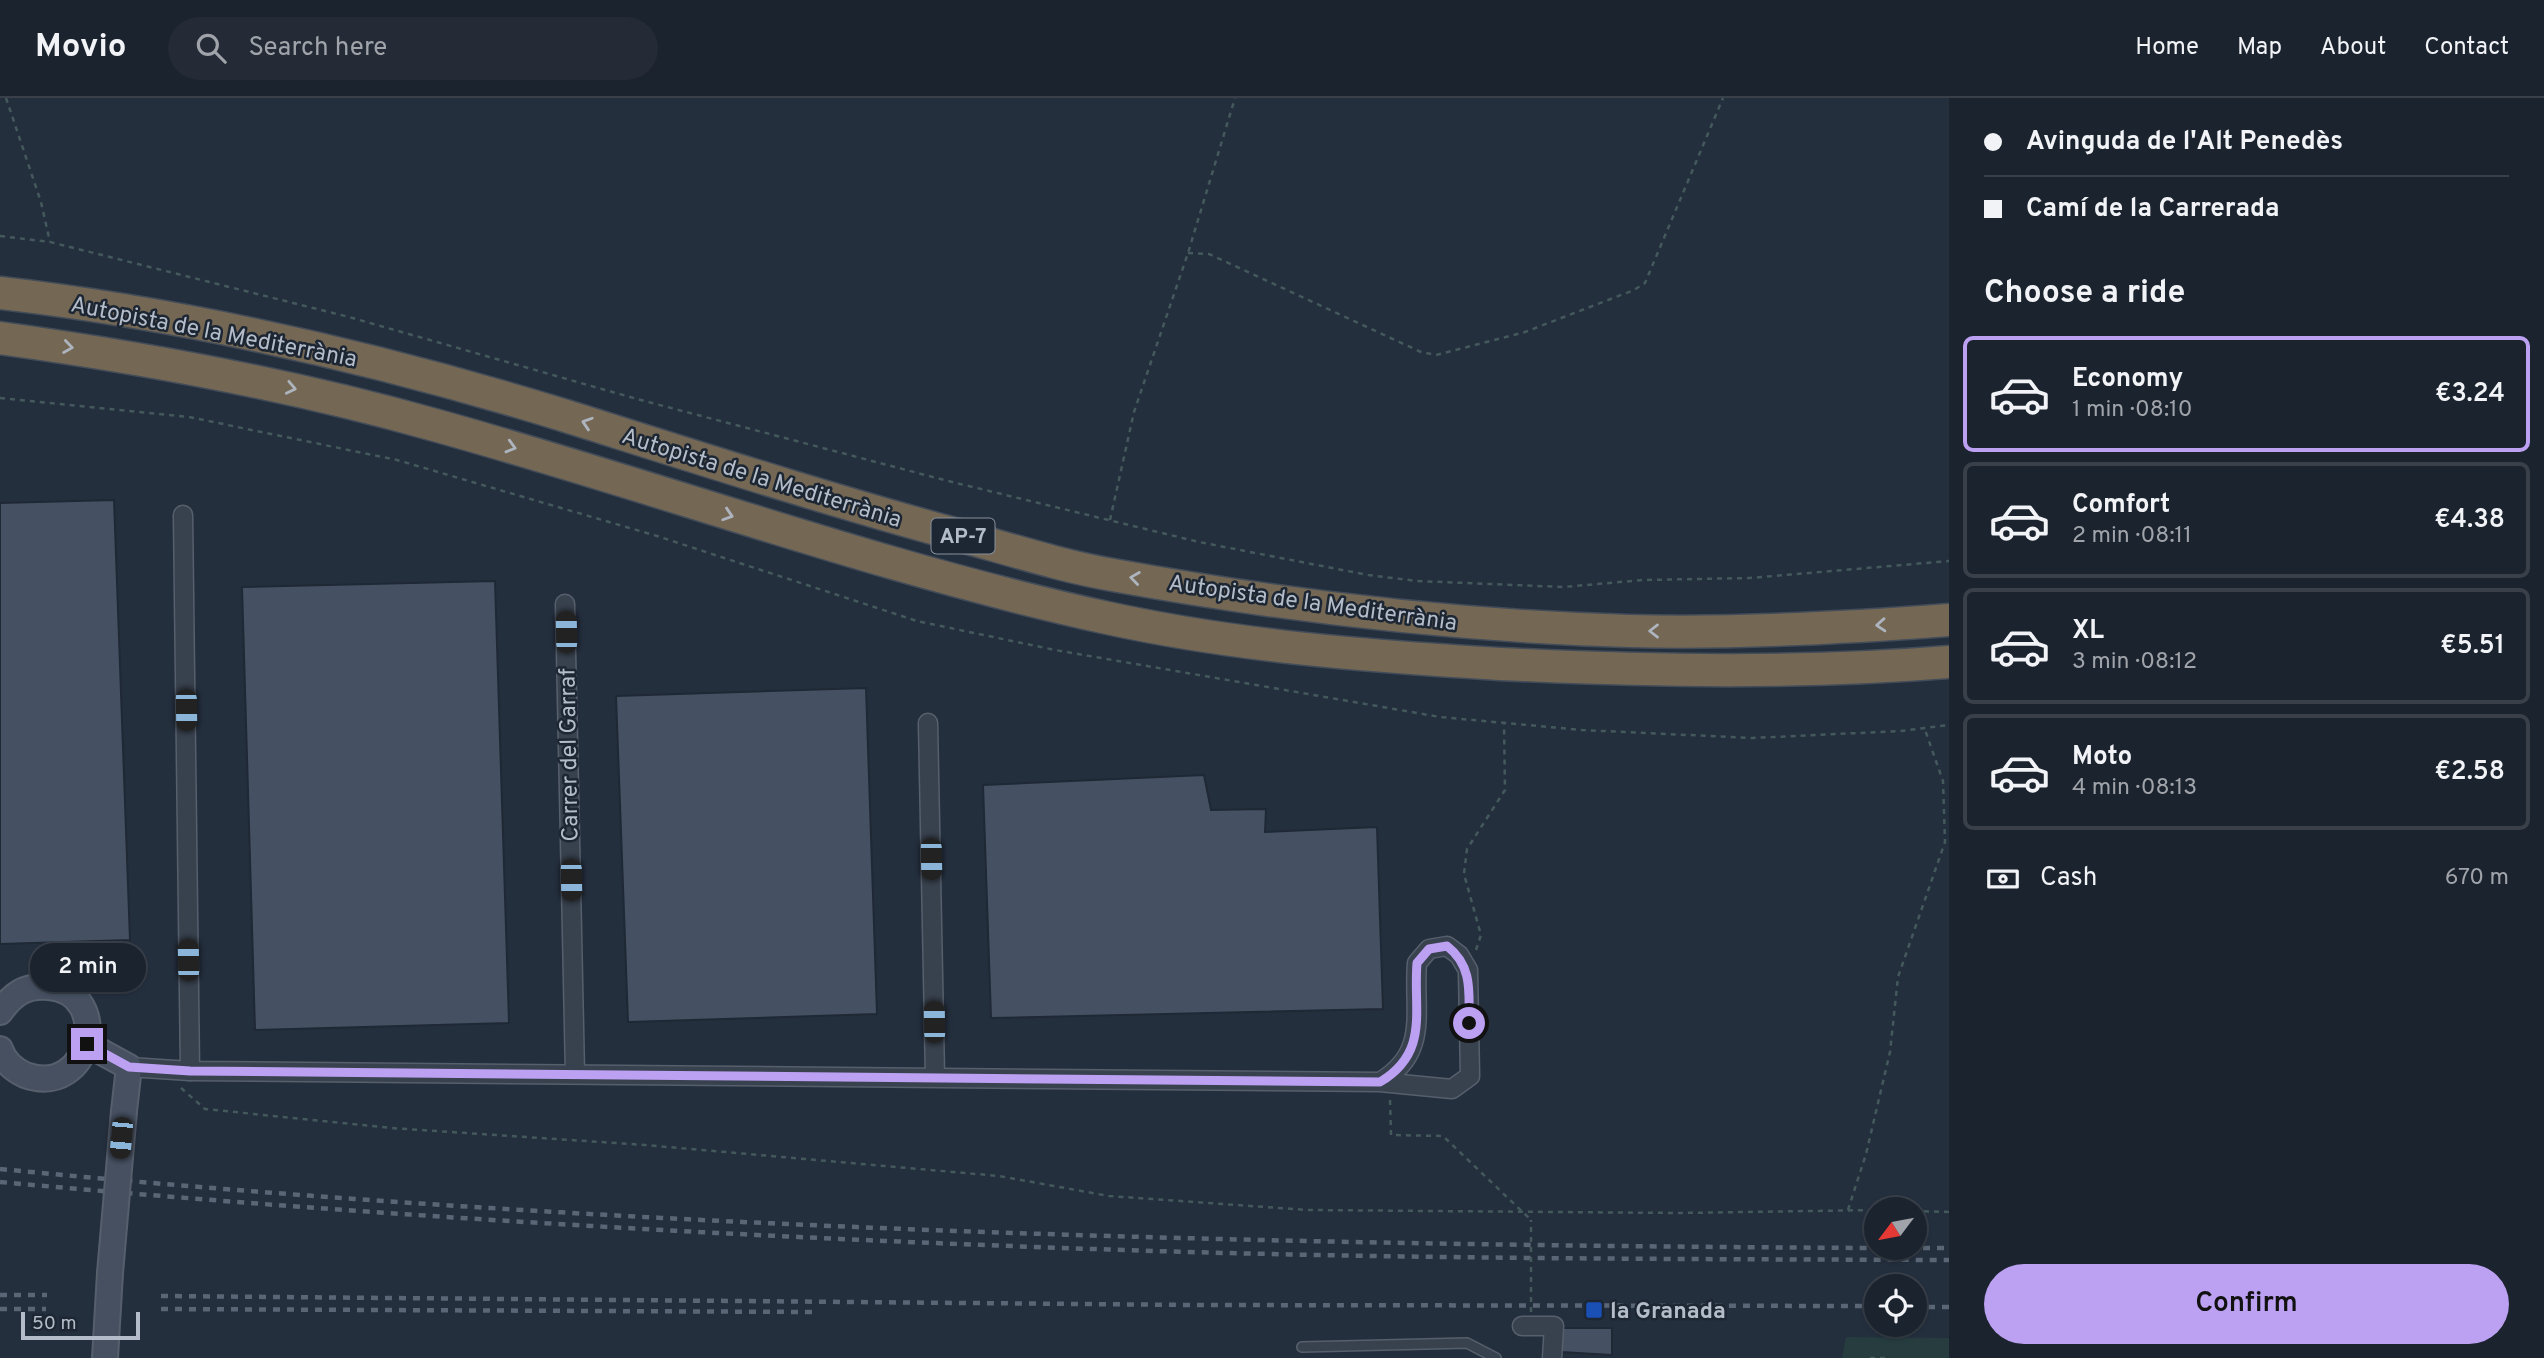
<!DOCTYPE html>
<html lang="en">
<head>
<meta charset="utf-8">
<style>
  :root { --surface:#1b232e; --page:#242b36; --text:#f1f3f6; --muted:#a0a4aa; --line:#39404a; --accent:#bca0f2 }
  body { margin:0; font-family:Overpass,sans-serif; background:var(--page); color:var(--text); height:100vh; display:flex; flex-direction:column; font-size:26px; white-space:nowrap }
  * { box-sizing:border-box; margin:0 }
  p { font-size:23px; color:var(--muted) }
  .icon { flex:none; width:38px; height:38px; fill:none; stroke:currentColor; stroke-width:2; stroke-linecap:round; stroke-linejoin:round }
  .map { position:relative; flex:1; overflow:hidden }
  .side { display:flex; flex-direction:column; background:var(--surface); width:595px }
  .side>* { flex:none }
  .banner { display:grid; align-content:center; height:154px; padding:0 35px; background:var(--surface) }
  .needle { width:46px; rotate:238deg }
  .fabs { position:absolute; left:1864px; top:1099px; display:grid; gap:14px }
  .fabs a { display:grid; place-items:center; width:63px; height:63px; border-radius:50%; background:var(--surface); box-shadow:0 2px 5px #0004,0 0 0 2px var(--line); font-size:35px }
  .scale { position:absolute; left:21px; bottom:18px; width:119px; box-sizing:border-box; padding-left:7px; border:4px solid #b4bcc9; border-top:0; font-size:19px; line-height:24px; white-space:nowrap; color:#b4bcc9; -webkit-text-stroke:5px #1d2633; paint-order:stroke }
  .end { position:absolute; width:32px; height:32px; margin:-16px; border:9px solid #bca0f2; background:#111; box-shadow:0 0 0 4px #111 }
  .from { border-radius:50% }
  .bubble { position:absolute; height:49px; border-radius:24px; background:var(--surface); box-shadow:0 2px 5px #0004,0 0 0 2px var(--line); font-size:23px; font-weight:600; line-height:49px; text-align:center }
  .car { position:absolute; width:21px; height:42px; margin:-21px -10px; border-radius:9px; box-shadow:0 0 5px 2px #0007; background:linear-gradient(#222 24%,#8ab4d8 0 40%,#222 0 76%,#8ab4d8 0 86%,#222 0) }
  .banner b { display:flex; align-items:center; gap:24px; height:66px; font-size:26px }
  .banner b+b { border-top:2px solid var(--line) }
  .banner i { width:18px; height:18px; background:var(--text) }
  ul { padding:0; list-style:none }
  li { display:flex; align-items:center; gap:21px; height:116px; margin:0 14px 10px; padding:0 21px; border:4px solid var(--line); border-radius:10px }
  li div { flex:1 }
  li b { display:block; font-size:26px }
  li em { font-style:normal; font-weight:600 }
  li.selected { border-color:var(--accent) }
  li>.icon { width:63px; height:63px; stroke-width:1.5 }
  h2 { padding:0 35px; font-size:32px; line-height:84px }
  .pay { display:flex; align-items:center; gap:18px; height:77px; padding:0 35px; font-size:26px }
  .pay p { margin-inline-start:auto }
  .primary-button { display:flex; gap:14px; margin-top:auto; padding:14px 35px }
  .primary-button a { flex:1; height:80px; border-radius:42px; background:var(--accent); color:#111; font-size:28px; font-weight:600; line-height:80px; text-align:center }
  header { display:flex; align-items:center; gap:42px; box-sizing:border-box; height:98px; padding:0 35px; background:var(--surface); border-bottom:2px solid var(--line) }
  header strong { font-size:33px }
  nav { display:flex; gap:38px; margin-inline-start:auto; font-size:24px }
  .search { width:490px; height:63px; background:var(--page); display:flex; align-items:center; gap:18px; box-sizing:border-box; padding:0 24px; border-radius:38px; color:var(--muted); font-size:26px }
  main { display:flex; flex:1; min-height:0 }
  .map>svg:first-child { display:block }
  .green { fill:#263c3f }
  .building { fill:#455162; stroke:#1f2835; stroke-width:2 }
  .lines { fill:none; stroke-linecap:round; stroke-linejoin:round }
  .lane-casing { stroke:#565f6c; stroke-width:12 }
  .street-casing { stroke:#565f6c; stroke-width:21 }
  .secondary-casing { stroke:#565f6c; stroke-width:28 }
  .highway-casing { stroke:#434c59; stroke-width:35 }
  .path { stroke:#44595c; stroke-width:2.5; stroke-dasharray:5 5; stroke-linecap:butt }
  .lane { stroke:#38414e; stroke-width:9 }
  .street { stroke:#38414e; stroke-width:18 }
  .secondary { stroke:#465061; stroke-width:24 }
  .highway { stroke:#746855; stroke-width:32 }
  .rail { stroke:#5a6575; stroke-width:4.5; stroke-dasharray:7 7; stroke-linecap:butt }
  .secondary-bridge-casing { stroke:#565f6c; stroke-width:28; stroke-linecap:butt }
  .path-bridge { stroke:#44595c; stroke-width:2.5; stroke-dasharray:5 5; stroke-linecap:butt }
  .secondary-bridge { stroke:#465061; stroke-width:24 }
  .oneway { stroke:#aeb4bd }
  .route { stroke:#bca0f2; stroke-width:9 }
  .transit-dot { fill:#1a4fb4; stroke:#1d2633; stroke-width:2.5 }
  .labels { text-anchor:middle; stroke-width:5; stroke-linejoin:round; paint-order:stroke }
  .shield { fill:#1d2633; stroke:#878f9c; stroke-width:2 }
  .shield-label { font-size:21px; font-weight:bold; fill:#b4bcc9 }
  .street-label { font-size:23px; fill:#b4bcc9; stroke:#1d2633 }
  .poi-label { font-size:23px; font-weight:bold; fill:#b4bcc9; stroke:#1d2633; text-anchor:start }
</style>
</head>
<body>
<header>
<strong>Movio</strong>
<div class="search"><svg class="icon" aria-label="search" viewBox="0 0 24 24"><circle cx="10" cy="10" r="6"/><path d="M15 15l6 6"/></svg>Search here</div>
<nav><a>Home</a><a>Map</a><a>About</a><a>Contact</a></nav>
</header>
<main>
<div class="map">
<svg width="1949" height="1260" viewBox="0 0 1949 1260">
  <rect width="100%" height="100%" fill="#242f3e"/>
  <!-- green -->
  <path class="green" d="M1846,1239l103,1v20h-107z"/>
  <!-- building -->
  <g class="building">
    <path d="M114,402l16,440 -130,4v-441z"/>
    <path d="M495,483l14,442 -254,7 -13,-443z"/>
    <path d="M866,590l11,326 -249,8 -12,-326z"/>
    <path d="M1204,677l7,35 55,-1 -1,23 112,-5 6,182 -392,9 -8,-233z"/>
    <path d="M1561,1230h51v27l-51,-3z"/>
  </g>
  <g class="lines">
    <!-- lane casing -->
    <g class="lane-casing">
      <path id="lane" d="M1302,1249l165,-4 29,15"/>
    </g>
    <!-- street casing -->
    <g class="street-casing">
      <g id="street">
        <path d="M183,417l7,556"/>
        <path d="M565,506l10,470"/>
        <path d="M928,625l7,354"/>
        <path d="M129,969l61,4 1190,11 72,7 18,-13 -2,-106 -9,-15 -12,-9 -18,3 -12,14c-4,49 13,89 -37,119"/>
        <path d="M1522,1228h32l-2,32"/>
      </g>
    </g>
    <!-- secondary casing -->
    <g class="secondary-casing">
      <g id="secondary">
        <path d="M0,914c13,-18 25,-27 49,-25 64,5 43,112 -24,88 -11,-5 -21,-14 -25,-26"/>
        <path d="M87,946l42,23 -5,44"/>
        <path d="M105,1260l5,-85"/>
      </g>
    </g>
    <!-- highway casing -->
    <g class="highway-casing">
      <g id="highway">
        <path d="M0,195c192,22 381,66 566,123 130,41 260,83 392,119 51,14 103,31 155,40 171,31 343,51 516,56 107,3 214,-3 320,-11"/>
        <path d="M0,240c146,20 289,46 431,86 225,62 444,143 672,193 131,29 263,39 397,47 149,7 300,10 449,-2"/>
      </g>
    </g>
    <!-- path -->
    <g class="path">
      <path d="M6,0l35,104 9,40"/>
      <path d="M0,138l50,6 299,75 288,82 311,82 251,61 169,33 49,6 146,6 80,-7 107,-2 199,-17"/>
      <path d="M1188,155l21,1 212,98 15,3 89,-23 109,-42 11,-7 78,-185"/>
      <path d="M0,300l189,19 208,43 260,76 260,85 138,29 385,67 142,13 170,8 149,-7 48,-6"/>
      <path d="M1110,422l24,-108 54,-159 47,-155"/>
      <path d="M1476,852l5,-15 -17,-61 3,-25 38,-59 -1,-67"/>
      <path d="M181,990l24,21 186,19 254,17 354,31 110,20 199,14 371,3 197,-3"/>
      <path d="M1390,1002l1,35 52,1 88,84"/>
      <path d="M1848,1112l18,-56 24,-102 8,-75 47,-135 -2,-61 -19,-54"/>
      <path d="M1914,1113l35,1"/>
      <path d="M1870,1260h16"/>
    </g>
    <!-- lane -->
    <use href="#lane" class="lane"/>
    <!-- street -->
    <use href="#street" class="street"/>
    <!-- secondary -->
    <use href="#secondary" class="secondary"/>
    <!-- highway -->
    <use href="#highway" class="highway"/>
    <!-- rail -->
    <g class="rail">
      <path d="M0,1071c624,61 1250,76 1876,79"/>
      <path d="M0,1084c384,35 769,57 1155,69 264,8 529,8 794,9"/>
      <path d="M1895,1150h54"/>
      <path d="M0,1197h47"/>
      <path d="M161,1198l1035,9 680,1"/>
      <path d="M1914,1209h35"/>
      <path d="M0,1211h46"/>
      <path d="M161,1211l651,3"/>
    </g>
    <!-- secondary-bridge casing -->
    <g class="secondary-bridge-casing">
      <path id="secondary-bridge" d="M110,1175l14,-162"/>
    </g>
    <!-- path-bridge -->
    <path class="path-bridge" d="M1531,1214v-92"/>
    <!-- secondary-bridge -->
    <use href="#secondary-bridge" class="secondary-bridge"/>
  </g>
  <!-- one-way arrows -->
  <defs><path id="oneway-chevron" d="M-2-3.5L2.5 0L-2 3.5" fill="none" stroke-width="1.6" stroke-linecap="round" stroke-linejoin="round" transform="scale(1.75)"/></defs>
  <g class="oneway">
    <use href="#oneway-chevron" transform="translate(68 249) rotate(8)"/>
    <use href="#oneway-chevron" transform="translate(291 290) rotate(12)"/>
    <use href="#oneway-chevron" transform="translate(587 325) rotate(-162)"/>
    <use href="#oneway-chevron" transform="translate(511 349) rotate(16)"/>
    <use href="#oneway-chevron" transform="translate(728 417) rotate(18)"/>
    <use href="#oneway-chevron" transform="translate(1135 480) rotate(-172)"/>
    <use href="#oneway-chevron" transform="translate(1881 527) rotate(176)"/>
    <use href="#oneway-chevron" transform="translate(1654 533) rotate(180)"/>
  </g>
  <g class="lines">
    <!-- route -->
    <path class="route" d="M87,946l42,23 61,4 1190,11c50,-30 33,-71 37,-119l12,-14 18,-3c26,20 22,47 22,77"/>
  </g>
  <!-- markers -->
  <rect class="transit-dot" x="1585" y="1203" width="18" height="18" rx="3.5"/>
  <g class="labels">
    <!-- shield labels -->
    <rect class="shield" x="931.5" y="420.5" width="63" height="35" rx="5"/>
    <g class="shield-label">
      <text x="963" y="445">AP-7</text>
    </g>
    <!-- street labels -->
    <g class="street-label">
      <text transform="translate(214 233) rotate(11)" y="8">Autopista de la Mediterrània</text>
      <text transform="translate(762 379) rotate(17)" y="8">Autopista de la Mediterrània</text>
      <text transform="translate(1313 504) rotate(8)" y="8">Autopista de la Mediterrània</text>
      <text transform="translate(568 657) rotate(-91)" y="8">Carrer del Garraf</text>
    </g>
    <!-- poi labels -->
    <g class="poi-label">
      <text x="1610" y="1220">la Granada</text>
    </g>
  </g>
</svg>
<div class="fabs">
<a><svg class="needle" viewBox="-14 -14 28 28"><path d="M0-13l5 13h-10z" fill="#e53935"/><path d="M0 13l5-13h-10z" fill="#a0a4aa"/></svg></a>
<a><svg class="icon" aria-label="locate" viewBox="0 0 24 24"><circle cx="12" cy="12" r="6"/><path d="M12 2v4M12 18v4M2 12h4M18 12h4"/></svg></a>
</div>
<div class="scale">50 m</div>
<i class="end from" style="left:1469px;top:925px"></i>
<i class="end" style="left:87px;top:946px"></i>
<div class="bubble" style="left:30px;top:845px;width:116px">2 min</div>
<i class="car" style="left:566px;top:534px;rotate:359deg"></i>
<i class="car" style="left:186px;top:612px;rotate:179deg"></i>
<i class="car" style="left:931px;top:761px;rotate:179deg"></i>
<i class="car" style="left:571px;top:782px;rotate:179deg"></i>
<i class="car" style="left:188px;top:862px;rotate:359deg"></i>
<i class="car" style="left:934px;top:924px;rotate:359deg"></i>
<i class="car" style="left:121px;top:1040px;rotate:185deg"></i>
</div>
<section class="side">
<div class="banner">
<b><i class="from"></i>Avinguda de l'Alt Penedès</b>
<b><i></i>Camí de la Carrerada</b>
</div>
<h2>Choose a ride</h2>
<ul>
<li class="selected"><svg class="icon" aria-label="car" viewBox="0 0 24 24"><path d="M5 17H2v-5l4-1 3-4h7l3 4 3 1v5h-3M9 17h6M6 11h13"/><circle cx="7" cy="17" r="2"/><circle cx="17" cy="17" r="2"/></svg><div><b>Economy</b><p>1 min · 08:10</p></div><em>€3.24</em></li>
<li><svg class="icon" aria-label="car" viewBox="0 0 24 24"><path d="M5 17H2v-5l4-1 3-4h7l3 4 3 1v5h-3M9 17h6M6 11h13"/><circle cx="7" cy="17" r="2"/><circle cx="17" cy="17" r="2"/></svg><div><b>Comfort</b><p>2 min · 08:11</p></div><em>€4.38</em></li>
<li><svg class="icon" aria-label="car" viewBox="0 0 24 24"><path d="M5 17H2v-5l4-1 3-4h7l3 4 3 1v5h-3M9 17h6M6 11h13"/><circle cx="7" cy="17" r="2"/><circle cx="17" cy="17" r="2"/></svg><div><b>XL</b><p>3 min · 08:12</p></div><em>€5.51</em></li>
<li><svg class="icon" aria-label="car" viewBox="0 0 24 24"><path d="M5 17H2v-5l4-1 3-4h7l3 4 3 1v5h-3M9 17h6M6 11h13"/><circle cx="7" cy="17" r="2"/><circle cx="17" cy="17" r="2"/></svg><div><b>Moto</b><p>4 min · 08:13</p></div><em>€2.58</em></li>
</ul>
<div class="pay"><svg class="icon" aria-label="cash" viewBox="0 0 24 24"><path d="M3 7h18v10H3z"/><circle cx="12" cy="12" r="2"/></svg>Cash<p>670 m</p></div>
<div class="primary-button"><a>Confirm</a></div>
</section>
</main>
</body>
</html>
